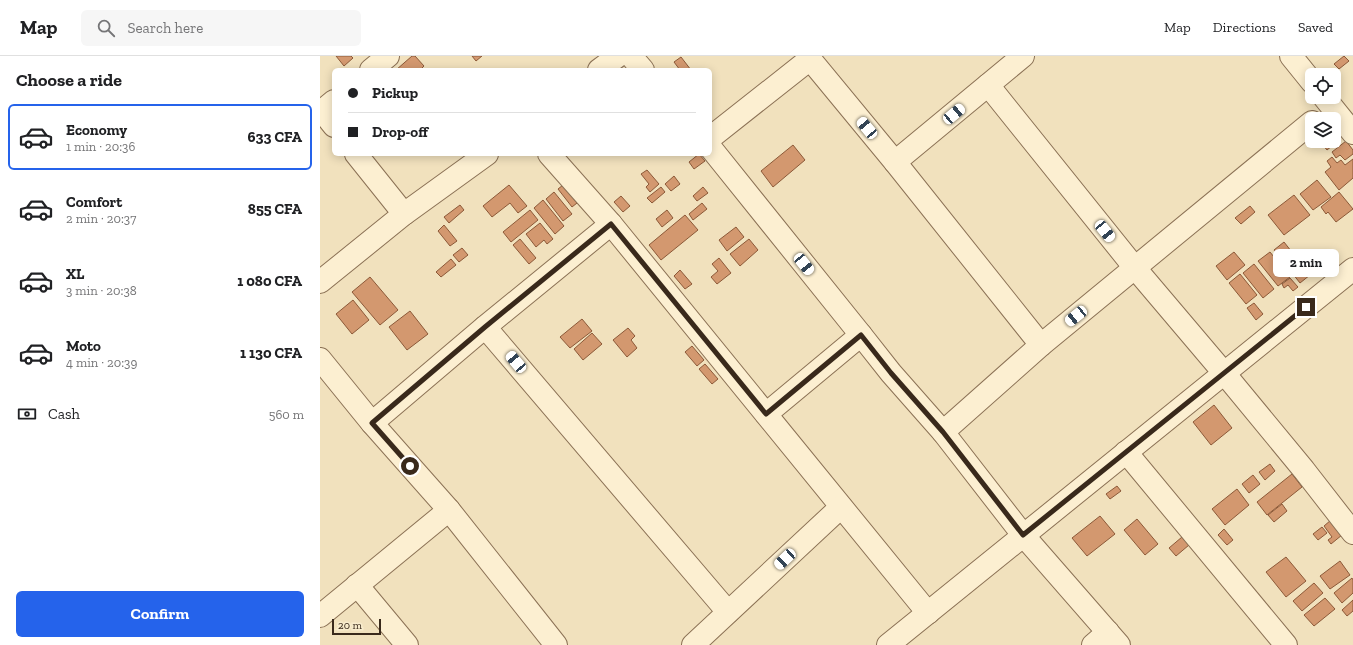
<!DOCTYPE html>
<html lang="en">
<head>
<meta charset="utf-8">
<style>
  :root { --surface:#fff; --page:#f6f6f6; --text:#202124; --muted:#757577; --line:#e0e0e0; --accent:#2563eb }
  body { margin:0; font-family:"Zilla Slab",serif; background:var(--page); color:var(--text); height:100vh; display:flex; flex-direction:column; font-size:15px; white-space:nowrap }
  * { box-sizing:border-box; margin:0 }
  p { font-size:13px; color:var(--muted) }
  .icon { flex:none; width:22px; height:22px; fill:none; stroke:currentColor; stroke-width:2; stroke-linecap:round; stroke-linejoin:round }
  .map { position:relative; flex:1; overflow:hidden }
  .panel { display:flex; flex-direction:column; background:var(--surface); width:320px }
  .panel>* { flex:none }
  .banner { position:absolute; left:12px; top:12px; width:380px; height:88px; border-radius:6px; box-shadow:0 2px 10px #0003; display:grid; align-content:center; height:88px; padding:0 16px; background:var(--surface) }
  .tools { position:absolute; left:985px; top:12px; display:grid; gap:8px }
  .tools a { display:grid; place-items:center; width:36px; height:36px; border-radius:6px; background:var(--surface); box-shadow:0 2px 10px #0003; font-size:20px }
  .scale { position:absolute; left:12px; bottom:10px; width:49px; box-sizing:border-box; padding-left:4px; border:2px solid #39291b; border-top:0; font-size:11px; line-height:14px; white-space:nowrap; color:#39291b; -webkit-text-stroke:3px #f8eccd; paint-order:stroke }
  .end { position:absolute; width:18px; height:18px; margin:-9px; border:5px solid #39291b; background:#fff; box-shadow:0 0 0 2px #fff }
  .from { border-radius:50% }
  .bubble { position:absolute; height:28px; border-radius:6px; background:var(--surface); box-shadow:0 2px 10px #0003; font-size:13px; font-weight:700; line-height:28px; text-align:center }
  .car { position:absolute; width:12px; height:24px; margin:-12px -6px; border-radius:5px; box-shadow:0 0 3px 1px #0007; background:linear-gradient(#fff 24%,#345 0 40%,#fff 0 76%,#345 0 86%,#fff 0) }
  .banner b { display:flex; align-items:center; gap:14px; height:38px; font-size:15px }
  .banner b+b { border-top:1px solid var(--line) }
  .banner i { width:10px; height:10px; background:var(--text) }
  ul { padding:0; list-style:none }
  li { display:flex; align-items:center; gap:12px; height:66px; margin:0 8px 6px; padding:0 8px; border:2px solid transparent; border-radius:6px }
  li div { flex:1 }
  li b { display:block; font-size:15px }
  li em { font-style:normal; font-weight:700 }
  li.active { border-color:var(--accent) }
  li>.icon { width:36px; height:36px; stroke-width:1.5 }
  h2 { padding:0 16px; font-size:18px; line-height:48px }
  .pay { display:flex; align-items:center; gap:10px; height:44px; padding:0 16px; font-size:15px }
  .pay p { margin-inline-start:auto }
  .cta { display:flex; gap:8px; margin-top:auto; padding:8px 16px }
  .cta a { flex:1; height:46px; border-radius:6px; background:var(--accent); color:#fff; font-size:16px; font-weight:700; line-height:46px; text-align:center }
  header { display:flex; align-items:center; gap:24px; box-sizing:border-box; height:56px; padding:0 20px; background:var(--surface); border-bottom:1px solid var(--line) }
  header strong { font-size:19px }
  nav { display:flex; gap:22px; margin-inline-start:auto; font-size:14px }
  .search { width:280px; height:36px; background:var(--page); display:flex; align-items:center; gap:10px; box-sizing:border-box; padding:0 14px; border-radius:6px; color:var(--muted); font-size:15px }
  main { display:flex; flex:1; min-height:0 }
  .map>svg:first-child { display:block }
  .building { fill:#d3986f; stroke:#8c5938 }
  .lines { fill:none; stroke-linecap:round; stroke-linejoin:round }
  .minor-casing { stroke:#8b7155; stroke-width:24 }
  .minor { stroke:#fcefd1; stroke-width:22 }
  .route { stroke:#39291b; stroke-width:5 }
</style>
</head>
<body>
<header>
<strong>Map</strong>
<div class="search"><svg class="icon" aria-label="search" viewBox="0 0 24 24"><circle cx="10" cy="10" r="6"/><path d="M15 15l6 6"/></svg>Search here</div>
<nav><a>Map</a><a>Directions</a><a>Saved</a></nav>
</header>
<main>
<section class="panel">
<h2>Choose a ride</h2>
<ul>
<li class="active"><svg class="icon" aria-label="car" viewBox="0 0 24 24"><path d="M5 17H2v-5l4-1 3-4h7l3 4 3 1v5h-3M9 17h6M6 11h13"/><circle cx="7" cy="17" r="2"/><circle cx="17" cy="17" r="2"/></svg><div><b>Economy</b><p>1 min · 20:36</p></div><em>633 CFA</em></li>
<li><svg class="icon" aria-label="car" viewBox="0 0 24 24"><path d="M5 17H2v-5l4-1 3-4h7l3 4 3 1v5h-3M9 17h6M6 11h13"/><circle cx="7" cy="17" r="2"/><circle cx="17" cy="17" r="2"/></svg><div><b>Comfort</b><p>2 min · 20:37</p></div><em>855 CFA</em></li>
<li><svg class="icon" aria-label="car" viewBox="0 0 24 24"><path d="M5 17H2v-5l4-1 3-4h7l3 4 3 1v5h-3M9 17h6M6 11h13"/><circle cx="7" cy="17" r="2"/><circle cx="17" cy="17" r="2"/></svg><div><b>XL</b><p>3 min · 20:38</p></div><em>1 080 CFA</em></li>
<li><svg class="icon" aria-label="car" viewBox="0 0 24 24"><path d="M5 17H2v-5l4-1 3-4h7l3 4 3 1v5h-3M9 17h6M6 11h13"/><circle cx="7" cy="17" r="2"/><circle cx="17" cy="17" r="2"/></svg><div><b>Moto</b><p>4 min · 20:39</p></div><em>1 130 CFA</em></li>
</ul>
<div class="pay"><svg class="icon" aria-label="cash" viewBox="0 0 24 24"><path d="M3 7h18v10H3z"/><circle cx="12" cy="12" r="2"/></svg>Cash<p>560 m</p></div>
<div class="cta"><a>Confirm</a></div>
</section>
<div class="map">
<svg width="1033" height="589" viewBox="0 0 1033 589">
  <rect width="100%" height="100%" fill="#f1e1bd"/>
  <!-- building -->
  <g class="building">
    <path d="M16,0h15l2,2 -9,8z"/>
    <path d="M92,0h3l9,10 -4,4h-24z"/>
    <path d="M152,0h10l-6,5z"/>
    <path d="M1024,0l5,5 -10,8 -5,-5z"/>
    <path d="M361,1l10,13h-11l-6,-8z"/>
    <path d="M1014,80l4,5 -11,9 -5,-6 4,-3h8z"/>
    <path d="M1026,85l7,9v4l-8,6 -5,-5 -4,3 -4,-6z"/>
    <path d="M473,89l12,15 -32,27 -12,-16z"/>
    <path d="M379,98l6,7 -11,8 -5,-7z"/>
    <path d="M1012,101l5,6 4,-3 4,5 8,-6v19l-14,12 -14,-18 6,-5 -4,-6z"/>
    <path d="M327,114l12,14 -9,8 -4,-5 3,-3 -8,-10z"/>
    <path d="M354,120l6,8 -9,7 -6,-7z"/>
    <path d="M997,124l14,17 -18,13 -13,-16z"/>
    <path d="M189,129l18,21 -9,7 -8,-10 -18,14 -9,-11z"/>
    <path d="M243,129l14,18 -5,4 -14,-18z"/>
    <path d="M341,131l4,5 -13,11 -5,-5z"/>
    <path d="M383,131l5,6 -11,8 -4,-5z"/>
    <path d="M234,136l18,22 -9,7 -17,-22z"/>
    <path d="M1019,136l14,17 -17,13 -8,-10 -2,2 -5,-7z"/>
    <path d="M974,139l16,20 -26,20 -16,-20z"/>
    <path d="M301,140l9,10 -7,6 -9,-10z"/>
    <path d="M223,144l21,26 -9,8 -21,-26z"/>
    <path d="M382,147l5,6 -14,11 -4,-6z"/>
    <path d="M140,149l4,5 -15,13 -5,-6z"/>
    <path d="M930,150l5,6 -14,12 -6,-6z"/>
    <path d="M210,154l8,10 -27,22 -8,-10z"/>
    <path d="M347,154l6,8 -11,9 -6,-8z"/>
    <path d="M365,159l13,15 -37,30 -12,-15z"/>
    <path d="M220,167l13,16 -6,5 -3,-4 -8,7 -10,-13z"/>
    <path d="M124,169l13,16 -7,5 -12,-15z"/>
    <path d="M416,171l8,10 -17,14 -8,-11z"/>
    <path d="M200,183l16,19 -7,6 -16,-19z"/>
    <path d="M429,183l9,11 -18,16 -10,-12z"/>
    <path d="M964,186l26,33 -10,8 -26,-33z"/>
    <path d="M142,192l6,7 -9,7 -6,-7z"/>
    <path d="M914,196l11,13 -18,15 -11,-14z"/>
    <path d="M950,196l20,25 -12,9 -20,-25z"/>
    <path d="M399,202l12,15 -14,11 -6,-7 7,-6 -6,-7z"/>
    <path d="M131,203l5,6 -15,12 -5,-5z"/>
    <path d="M934,208l20,25 -11,9 -20,-25z"/>
    <path d="M360,214l12,14 -7,5 -11,-13z"/>
    <path d="M920,218l17,21 -11,9 -17,-21z"/>
    <path d="M50,221l28,33 -18,15 -28,-33z"/>
    <path d="M970,222l8,9 -5,4 -5,-6 -4,3 -2,-4z"/>
    <path d="M33,244l16,20 -17,14 -16,-20z"/>
    <path d="M934,247l9,11 -7,6 -9,-12z"/>
    <path d="M90,255l18,23 -21,16 -18,-23z"/>
    <path d="M262,263l10,12 -22,17 -10,-11z"/>
    <path d="M308,272l7,8 -4,4 6,8 -10,9 -14,-17z"/>
    <path d="M272,277l10,11 -19,16 -9,-11z"/>
    <path d="M372,290l12,14 -7,6 -12,-14z"/>
    <path d="M385,308l13,15 -6,5 -13,-15z"/>
    <path d="M894,349l18,23 -21,17 -18,-23z"/>
    <path d="M950,408l5,7 -10,9 -6,-8z"/>
    <path d="M972,418l10,13 -35,28 -10,-13z"/>
    <path d="M933,419l7,9 -11,9 -7,-9z"/>
    <path d="M797,430l4,5 -11,8 -4,-5z"/>
    <path d="M917,433l12,16 -24,20 -13,-16z"/>
    <path d="M962,448l5,7 -13,11 -6,-7z"/>
    <path d="M780,460l15,18 -28,22 -15,-18z"/>
    <path d="M817,463l21,25 -13,11 -21,-25z"/>
    <path d="M1011,464l11,15 -11,9 -3,-4 4,-3 -8,-11z"/>
    <path d="M1002,471l5,6 -9,7 -5,-6z"/>
    <path d="M904,473l9,11 -6,5 -9,-10z"/>
    <path d="M862,481l7,8 -13,11 -7,-8z"/>
    <path d="M966,501l20,24 -20,16 -20,-25z"/>
    <path d="M1020,505l10,14 -20,14 -10,-13z"/>
    <path d="M1032,522l1,2v13l-11,10 -8,-10z"/>
    <path d="M994,527l9,10 -21,18 -9,-10z"/>
    <path d="M1005,542l10,11 -21,17 -10,-11z"/>
    <path d="M1033,544v11l-6,5 -5,-6z"/>
  </g>
  <g class="lines">
    <!-- minor casing -->
    <g class="minor-casing">
      <g id="minor">
        <path d="M311,0l12,14"/>
        <path d="M971,0l21,26"/>
        <path d="M51,14l17,-14"/>
        <path d="M279,14l19,-14"/>
        <path d="M668,29l147,183 89,105 80,97 49,63"/>
        <path d="M1004,41l29,36"/>
        <path d="M14,45l-12,10 12,15"/>
        <path d="M390,82l100,-79 85,103 146,183"/>
        <path d="M390,91l151,188 30,38 52,59 80,103 96,110"/>
        <path d="M36,98l48,60"/>
        <path d="M229,98l62,70 317,389"/>
        <path d="M575,106l128,-106"/>
        <path d="M0,226l84,-68 83,-60"/>
        <path d="M165,271l243,285"/>
        <path d="M0,303l52,64 77,87 107,135"/>
        <path d="M446,358l95,-79"/>
        <path d="M52,367l113,-96 126,-103"/>
        <path d="M623,376l98,-87 271,-223"/>
        <path d="M806,396l160,193"/>
        <path d="M37,529l50,60"/>
        <path d="M0,560l129,-106"/>
        <path d="M373,589l148,-138"/>
        <path d="M568,589l465,-376"/>
        <path d="M773,589l15,-13"/>
      </g>
    </g>
    <!-- minor -->
    <use href="#minor" class="minor"/>
  </g>
  <g class="lines">
    <!-- route -->
    <path class="route" d="M90,410l-38,-43 113,-96 126,-103 155,190 95,-79 30,38 52,59 80,103 283,-228"/>
  </g>
</svg>
<div class="tools">
<a><svg class="icon" aria-label="locate" viewBox="0 0 24 24"><circle cx="12" cy="12" r="6"/><path d="M12 2v4M12 18v4M2 12h4M18 12h4"/></svg></a>
<a><svg class="icon" aria-label="layers" viewBox="0 0 24 24"><path d="M12 4l9 5-9 5-9-5zM3 14l9 5 9-5"/></svg></a>
</div>
<div class="scale">20 m</div>
<i class="end from" style="left:90px;top:410px"></i>
<i class="end" style="left:986px;top:251px"></i>
<div class="bubble" style="left:953px;top:193px;width:66px">2 min</div>
<i class="car" style="left:634px;top:58px;rotate:50deg"></i>
<i class="car" style="left:547px;top:72px;rotate:320deg"></i>
<i class="car" style="left:785px;top:175px;rotate:141deg"></i>
<i class="car" style="left:484px;top:208px;rotate:141deg"></i>
<i class="car" style="left:756px;top:260px;rotate:231deg"></i>
<i class="car" style="left:196px;top:306px;rotate:320deg"></i>
<i class="car" style="left:465px;top:503px;rotate:227deg"></i>
<div class="banner">
<b><i class="from"></i>Pickup</b>
<b><i></i>Drop-off</b>
</div>
</div>
</main>
</body>
</html>
